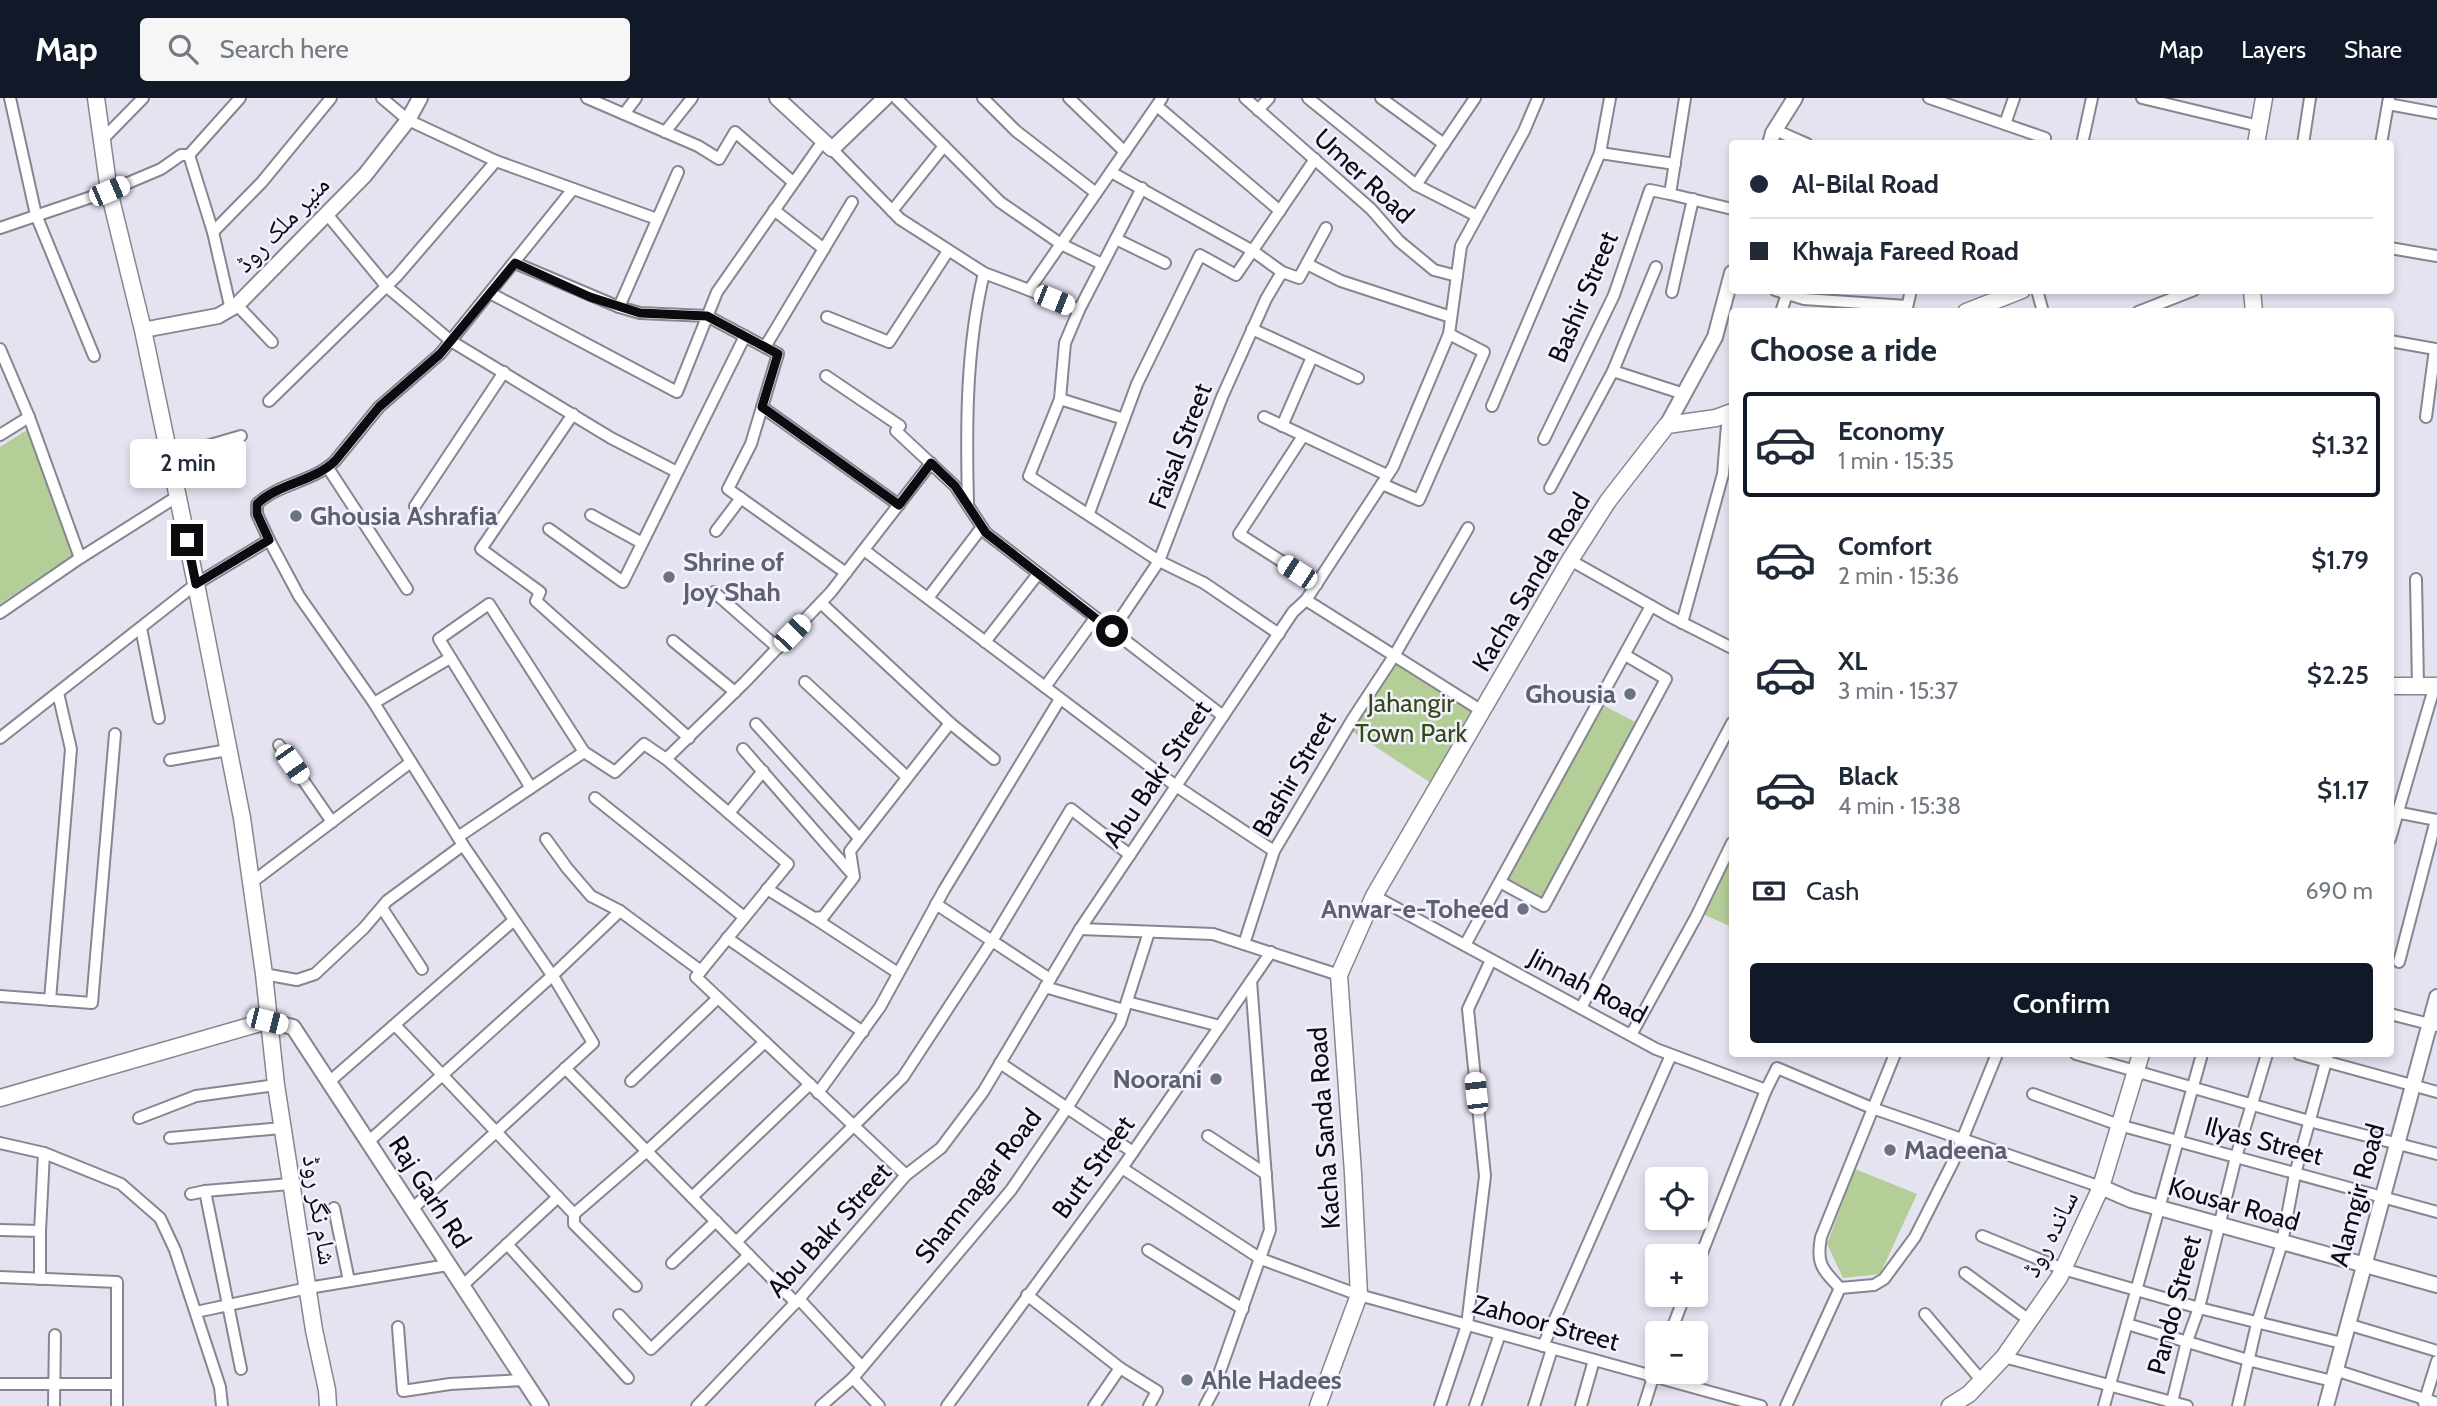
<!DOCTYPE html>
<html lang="en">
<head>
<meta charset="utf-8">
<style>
  :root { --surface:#fff; --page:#f6f6f7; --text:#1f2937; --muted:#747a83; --line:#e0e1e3; --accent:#111827 }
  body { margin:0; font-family:Cabin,"Noto Naskh Arabic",sans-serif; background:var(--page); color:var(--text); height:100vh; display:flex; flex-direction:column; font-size:26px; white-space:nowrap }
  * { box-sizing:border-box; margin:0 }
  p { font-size:23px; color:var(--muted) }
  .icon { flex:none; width:38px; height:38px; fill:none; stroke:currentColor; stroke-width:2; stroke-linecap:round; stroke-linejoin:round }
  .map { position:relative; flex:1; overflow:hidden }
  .panel { position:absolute; left:1729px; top:210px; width:665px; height:749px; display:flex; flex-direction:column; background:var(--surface); border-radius:7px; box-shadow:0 4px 10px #0003 }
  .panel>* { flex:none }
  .hud { position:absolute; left:1729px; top:42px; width:665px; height:154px; border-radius:7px; box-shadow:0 4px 10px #0003; display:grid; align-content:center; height:154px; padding:0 21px; background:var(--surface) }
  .controls { position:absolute; left:1645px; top:1069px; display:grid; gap:14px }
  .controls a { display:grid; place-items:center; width:63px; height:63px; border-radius:7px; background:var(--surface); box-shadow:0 4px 10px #0003; font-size:35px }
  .end { position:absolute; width:32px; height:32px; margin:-16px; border:9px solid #0c0c10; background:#fff; box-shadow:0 0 0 4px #fff }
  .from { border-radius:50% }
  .bubble { position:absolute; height:49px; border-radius:7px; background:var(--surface); box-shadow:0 4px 10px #0003; font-size:23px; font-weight:600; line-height:49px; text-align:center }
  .car { position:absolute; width:21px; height:42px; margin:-21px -10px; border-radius:9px; box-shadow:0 0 5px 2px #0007; background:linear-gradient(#fff 24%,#345 0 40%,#fff 0 76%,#345 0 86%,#fff 0) }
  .hud b { display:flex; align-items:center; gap:24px; height:66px; font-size:26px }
  .hud b+b { border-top:2px solid var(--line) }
  .hud i { width:18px; height:18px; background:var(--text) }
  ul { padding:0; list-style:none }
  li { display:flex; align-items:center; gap:21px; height:105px; margin:0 14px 10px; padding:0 7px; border:4px solid transparent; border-radius:7px }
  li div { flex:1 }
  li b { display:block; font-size:26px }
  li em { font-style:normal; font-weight:600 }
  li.on { border-color:var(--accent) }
  li>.icon { width:63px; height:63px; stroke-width:1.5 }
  h2 { padding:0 21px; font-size:32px; line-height:84px }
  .pay { display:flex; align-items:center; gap:18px; height:77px; padding:0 21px; font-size:26px }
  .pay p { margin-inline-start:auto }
  .action { display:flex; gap:14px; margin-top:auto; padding:14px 21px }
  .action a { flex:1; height:80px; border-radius:7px; background:var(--accent); color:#fff; font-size:28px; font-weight:600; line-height:80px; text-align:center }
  header { display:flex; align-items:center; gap:42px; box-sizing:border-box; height:98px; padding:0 35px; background:var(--accent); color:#fff }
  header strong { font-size:33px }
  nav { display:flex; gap:38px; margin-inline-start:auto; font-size:24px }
  .search { width:490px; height:63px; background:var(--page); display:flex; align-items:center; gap:18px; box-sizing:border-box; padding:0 24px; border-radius:7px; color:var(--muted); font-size:26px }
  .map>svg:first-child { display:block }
  .green { fill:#b3ce96 }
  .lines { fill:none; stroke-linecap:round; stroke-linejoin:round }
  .minor-casing { stroke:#878592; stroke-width:14 }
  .tertiary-casing { stroke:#878592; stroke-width:18 }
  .secondary-casing { stroke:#878592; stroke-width:19 }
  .minor { stroke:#fff; stroke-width:10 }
  .tertiary { stroke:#fff; stroke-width:14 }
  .secondary { stroke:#fff; stroke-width:16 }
  .route { stroke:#0c0c10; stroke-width:9 }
  .worship-dot { fill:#6b7280; stroke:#f3f1ff; stroke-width:2.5 }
  .labels { text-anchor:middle; stroke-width:5; stroke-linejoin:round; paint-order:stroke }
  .street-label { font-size:26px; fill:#0c0c10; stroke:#f3f1ff }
  .worship-label { font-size:26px; font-weight:bold; fill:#5b616d; stroke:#f3f1ff; text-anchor:start }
  .park-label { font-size:26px; fill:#344a15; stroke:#f3f1ff }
</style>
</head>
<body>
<header>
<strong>Map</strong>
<div class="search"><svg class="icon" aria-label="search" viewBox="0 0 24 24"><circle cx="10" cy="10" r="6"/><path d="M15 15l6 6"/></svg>Search here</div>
<nav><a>Map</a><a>Layers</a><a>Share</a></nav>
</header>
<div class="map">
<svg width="2437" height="1308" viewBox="0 0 2437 1308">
  <rect width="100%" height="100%" fill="#e6e3f1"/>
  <!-- green -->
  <g class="green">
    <path d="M27,332l46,125 -73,49v-157z"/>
    <path d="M1394,558l88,55 -45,76 -90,-59z"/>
    <path d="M1599,605l42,22 -97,181 -44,-24z"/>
    <path d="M1732,745v84l-34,-15z"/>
    <path d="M1855,1071l62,25 -37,80 -37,4 -16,-34z"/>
  </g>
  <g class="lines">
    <!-- minor casing -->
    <g class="minor-casing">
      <g id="minor">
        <path d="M10,0l26,117 58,141"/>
        <path d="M382,0l26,22 88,41 161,58"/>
        <path d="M587,0l111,48 21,13 16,-27 58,50"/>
        <path d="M896,0l104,104 61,42 41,20"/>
        <path d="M983,0l33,33 80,62"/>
        <path d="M1069,0l56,54"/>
        <path d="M1245,0l126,111 28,32 35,29 23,6"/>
        <path d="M1308,0l108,87 61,31"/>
        <path d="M1381,0l63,46"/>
        <path d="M1685,0l-15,96 62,15"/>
        <path d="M1929,0l116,40"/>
        <path d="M2142,0l117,28"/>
        <path d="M2388,6l49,9"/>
        <path d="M1157,8l123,105"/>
        <path d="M1258,12l11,-12"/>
        <path d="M624,16l12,-16"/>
        <path d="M2005,26l9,-26"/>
        <path d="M1775,32l32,14"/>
        <path d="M665,34l27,-34"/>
        <path d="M101,43l42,-43"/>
        <path d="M2082,46l10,-46"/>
        <path d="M2303,46l7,-46"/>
        <path d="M2381,46l8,-46"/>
        <path d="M832,51l68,70 84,54 45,17 133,-192"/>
        <path d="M1600,55l75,11"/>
        <path d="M189,57l24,77 18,78"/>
        <path d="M1111,74l142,79 29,21 17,6 27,-50"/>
        <path d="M1416,87l59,-87"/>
        <path d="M1142,90l-63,122 -14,33 -5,56 -31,77 130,85 45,22 75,51"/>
        <path d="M774,112l50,39"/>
        <path d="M892,113l52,-65"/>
        <path d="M326,115l61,74 64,54 160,97 66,34"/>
        <path d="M0,130l109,-37 52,-22 20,-14h8l51,-57"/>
        <path d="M213,134l49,-50 69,-84"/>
        <path d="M1116,141l49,24"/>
        <path d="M2390,150l47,8"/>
        <path d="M515,165l104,44 59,-135"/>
        <path d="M1307,166l34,17 110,36"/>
        <path d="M1656,169l-43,104 71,23"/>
        <path d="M1029,192l50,20"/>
        <path d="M1775,192l29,9 103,7"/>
        <path d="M2037,192l6,22"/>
        <path d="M1672,194l21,-93"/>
        <path d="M490,195l187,99 40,-100 106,-151"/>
        <path d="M237,207l35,37"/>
        <path d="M619,209l21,6 67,3 71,38 -27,90 -23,45 118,84"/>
        <path d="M1781,214l6,-18"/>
        <path d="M1906,214l5,-22"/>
        <path d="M2138,214l56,-22"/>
        <path d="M827,219l62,25 59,-91"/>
        <path d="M1252,231l106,49"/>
        <path d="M2390,243l45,8 -9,68"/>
        <path d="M765,249l87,-145"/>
        <path d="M0,251l29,68 51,141"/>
        <path d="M826,278l74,50 -4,5 59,55 31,47 237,183"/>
        <path d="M1060,301l64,20"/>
        <path d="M269,303l128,-125 99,-115"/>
        <path d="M1492,308l108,-253 10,-55"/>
        <path d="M762,309l137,98"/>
        <path d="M573,316l-92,135 59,43 -4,9 153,137"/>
        <path d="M1264,319l123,58"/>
        <path d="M1282,328l30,-69"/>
        <path d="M0,337l29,-18"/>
        <path d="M1303,338l-64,98 78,50"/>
        <path d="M1544,341l70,-144 36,-105 20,4"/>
        <path d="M169,359l72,-21"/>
        <path d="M328,370l79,121"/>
        <path d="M1382,386l37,16 65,-148 -35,-18"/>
        <path d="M1550,390l63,-117"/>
        <path d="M968,405c-2,-78 -2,-155 16,-230"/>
        <path d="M415,408l89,-134"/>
        <path d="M1089,415l48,-129 63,-129 36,20 79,-116"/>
        <path d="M591,417l51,28"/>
        <path d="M549,431l74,53 122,-246"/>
        <path d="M716,433l25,-33"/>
        <path d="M269,442l-12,-26v-10c22,-21 56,-22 78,-43l44,-54 61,-53 133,-165"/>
        <path d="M864,452l312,236 98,65"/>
        <path d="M1570,462l99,56 63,32"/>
        <path d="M2416,481l2,106"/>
        <path d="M714,494l64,56"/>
        <path d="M928,500l54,-71"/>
        <path d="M1306,502l176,111"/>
        <path d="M821,505l129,120 44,36"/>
        <path d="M0,515l80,-55 98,-62"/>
        <path d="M1682,525l41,-149 5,-61"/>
        <path d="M141,530l18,90"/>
        <path d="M1112,533l47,-70 63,-164 44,-98 16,-27"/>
        <path d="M673,543l62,51"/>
        <path d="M985,544l53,-68"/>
        <path d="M805,584l102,95"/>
        <path d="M1045,589l50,-69"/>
        <path d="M374,605l76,-45"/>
        <path d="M756,626l103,114"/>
        <path d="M0,640l196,-154 73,-44 30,56 75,107 89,142 93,136 37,62 -181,166"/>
        <path d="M279,647l53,77"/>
        <path d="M743,651l110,126"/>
        <path d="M584,654l31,20 29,-28 22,15 122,105 -92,113 210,198"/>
        <path d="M666,661l79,-77 86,-90 100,-129"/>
        <path d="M170,662l58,-10"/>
        <path d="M595,700l149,119"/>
        <path d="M2390,713l47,9"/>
        <path d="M729,715l34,-42"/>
        <path d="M458,739l126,-85 -95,-148 -50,35 92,149"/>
        <path d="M546,741l21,29 24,28 29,15 81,60"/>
        <path d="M2390,741l45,-154"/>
        <path d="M1500,784l44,24 122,-227 -41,-24"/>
        <path d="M251,785l160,-121"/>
        <path d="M767,791l47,29 9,-1 31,-40 -4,-26 100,-128"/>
        <path d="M1374,798l282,153 110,41 11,-22 95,40 229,79"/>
        <path d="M936,806l114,75"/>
        <path d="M382,810l40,61"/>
        <path d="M814,820l84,55"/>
        <path d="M1080,831l133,5 126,41"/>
        <path d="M727,840l136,94"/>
        <path d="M1244,846l30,-93 78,-131 42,-64 74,-128"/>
        <path d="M1465,847l186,-339"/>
        <path d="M2399,864l37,-142"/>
        <path d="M264,876l33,6 18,-6 49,-46 23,-27 76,-56"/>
        <path d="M1045,889l79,23"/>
        <path d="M0,898l92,7 23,-269"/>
        <path d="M50,902l21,-251 -13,-56"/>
        <path d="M1127,904l93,24"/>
        <path d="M1581,910l151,-285"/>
        <path d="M2390,916l47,12"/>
        <path d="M395,927l179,189v10l62,62"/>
        <path d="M1631,937l65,-118 36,-74"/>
        <path d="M2076,956l233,67 128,33"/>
        <path d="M2299,956l138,38"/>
        <path d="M1000,965l133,89"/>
        <path d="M565,970l231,235"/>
        <path d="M631,983l87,-83"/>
        <path d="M329,984l184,-161"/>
        <path d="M818,995l62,-86 64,-117 116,-191"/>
        <path d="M2033,996l86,31 318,87"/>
        <path d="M139,1020l57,-22 80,-11"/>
        <path d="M1208,1038l58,38"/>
        <path d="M170,1040l112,-10"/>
        <path d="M368,1044l184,-166 68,-65"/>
        <path d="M0,1045l44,10 77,31 39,34 15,32 45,137 2,19"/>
        <path d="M1122,1070l139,91 98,36 402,111"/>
        <path d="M205,1093l36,178"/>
        <path d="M191,1096l14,-3 85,-7"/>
        <path d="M692,1099l118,-113"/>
        <path d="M334,1110l15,73"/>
        <path d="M574,1116l73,-63 118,-109"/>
        <path d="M0,1132l40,1v48"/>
        <path d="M40,1133l4,-78"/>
        <path d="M1982,1138l81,33 136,39 143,35"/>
        <path d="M736,1144l167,-165 89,-136 79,-132 59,46"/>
        <path d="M507,1146l121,134"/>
        <path d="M1148,1152l95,59"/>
        <path d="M672,1165l44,-42"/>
        <path d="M1696,1170l70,-178"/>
        <path d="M1965,1175l64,47"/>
        <path d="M0,1179l117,5v124"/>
        <path d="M462,1188l96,-89"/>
        <path d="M1840,1190c-18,-19 -24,-24 -19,-51l74,-183"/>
        <path d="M1027,1197l93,73 37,23 -8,15"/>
        <path d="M799,1201l62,67"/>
        <path d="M196,1214l112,-24 140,-23"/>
        <path d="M1925,1216l57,67"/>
        <path d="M619,1217l32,34 98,-94"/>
        <path d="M2127,1226l121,36 84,21"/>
        <path d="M2347,1226l90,27"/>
        <path d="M398,1229l5,64 47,-7 74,-4"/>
        <path d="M1670,1236l15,-39"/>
        <path d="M1543,1248l128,-291"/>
        <path d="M2004,1259l183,49"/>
        <path d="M2335,1272l102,33"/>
        <path d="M853,1280l26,28"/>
        <path d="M0,1286h117"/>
        <path d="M2424,1305l13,-42"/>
        <path d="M54,1308l1,-71"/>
        <path d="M697,1308l102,-107 107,-124 35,-27 42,-56 97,-163 213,-317 13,-12 87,-133 56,-133 12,-88 63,-115 14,-33"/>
        <path d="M821,1308l32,-28 158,-188 56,-82 53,-85 29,-91"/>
        <path d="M947,1308l175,-238 149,-216"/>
        <path d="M1094,1308l26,-38"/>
        <path d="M1205,1308l8,-15 57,-161 -19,-249"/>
        <path d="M1440,1308l27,-81 18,-149 -17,-167 23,-49"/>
        <path d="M1475,1308l25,-72"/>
        <path d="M1534,1308l18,-57"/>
        <path d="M1581,1308l13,-46"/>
        <path d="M1644,1308l13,-41"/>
        <path d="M1786,1308l54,-118 34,-3 10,-6 31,-42 38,-75 44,-108"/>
        <path d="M2104,1308l98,-352"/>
        <path d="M2171,1308l16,-65 12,-33 37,-151 31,-103"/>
        <path d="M2238,1308l19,-83 25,-80 13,-69 33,-120"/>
      </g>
    </g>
    <!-- tertiary casing -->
    <g class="tertiary-casing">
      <g id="tertiary">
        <path d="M777,0l55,51 53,-51"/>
        <path d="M1770,46l3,-11 22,-35"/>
        <path d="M143,232l75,-14 19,-11 128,-130 43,-55 12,-22"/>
        <path d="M1667,327l48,-88 17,-64"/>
        <path d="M267,923l26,6 248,379"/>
        <path d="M2101,1089l30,13 306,85"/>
        <path d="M2326,1308l111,-409"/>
      </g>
    </g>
    <!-- secondary casing -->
    <g class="secondary-casing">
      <g id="secondary">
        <path d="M96,0l13,93 34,139 53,254 46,234 22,156 12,111 38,245 13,60 1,16"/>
        <path d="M2256,46l8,-46"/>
        <path d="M2252,192l2,22"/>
        <path d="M1966,214l56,-22"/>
        <path d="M2390,588h47"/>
        <path d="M0,1000l267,-77"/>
        <path d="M1318,1308l41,-111 -6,-122 -14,-198 35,-79 196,-336 38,-59 59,-76 49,-7 16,-6"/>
        <path d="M1950,1308l19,-12 35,-37 55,-79 42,-91 40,-133"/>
      </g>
    </g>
    <!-- minor -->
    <use href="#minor" class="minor"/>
    <!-- tertiary -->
    <use href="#tertiary" class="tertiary"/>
    <!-- secondary -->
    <use href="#secondary" class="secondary"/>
  </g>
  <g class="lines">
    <!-- route -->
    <path class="route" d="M187,442l9,44 73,-44 -12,-26v-10c22,-21 56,-22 78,-43l44,-54 61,-53 75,-91 75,34 50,16 67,3 71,38 -16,53 137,98 32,-42 24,23 31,47 126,98"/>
  </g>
  <!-- markers -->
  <g class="worship-dot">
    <circle cx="296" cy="418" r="7"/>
    <circle cx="669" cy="479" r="7"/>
    <circle cx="1630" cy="596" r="7"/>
    <circle cx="1523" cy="811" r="7"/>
    <circle cx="1216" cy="981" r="7"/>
    <circle cx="1890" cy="1052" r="7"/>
    <circle cx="1187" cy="1282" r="7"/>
  </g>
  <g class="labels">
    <!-- street labels -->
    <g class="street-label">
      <text transform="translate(1364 78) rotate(43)" y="9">Umer Road</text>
      <text transform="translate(282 126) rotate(-46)" y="9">منیر ملک روڈ</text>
      <text transform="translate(1583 199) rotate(-67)" y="9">Bashir Street</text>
      <text transform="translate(1180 348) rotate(-69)" y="9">Faisal Street</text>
      <text transform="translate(1531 484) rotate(-59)" y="9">Kacha Sanda Road</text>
      <text transform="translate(1157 676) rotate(-56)" y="9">Abu Bakr Street</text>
      <text transform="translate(1294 676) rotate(-60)" y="9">Bashir Street</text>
      <text transform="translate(1588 888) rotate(28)" y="9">Jinnah Road</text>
      <text transform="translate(1324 1030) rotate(-94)" y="9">Kacha Sanda Road</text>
      <text transform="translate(2264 1043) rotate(15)" y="9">Ilyas Street</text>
      <text transform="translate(1093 1069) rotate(-54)" y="9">Butt Street</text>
      <text transform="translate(978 1088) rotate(-52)" y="9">Shamnagar Road</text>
      <text transform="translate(430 1094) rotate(57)" y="9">Raj Garh Rd</text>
      <text transform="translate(2357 1097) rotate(-75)" y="9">Alamgir Road</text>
      <text transform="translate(2234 1106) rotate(16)" y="9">Kousar Road</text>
      <text transform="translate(320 1112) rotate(81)" y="9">شام نگر روڈ</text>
      <text transform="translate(829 1132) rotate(-48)" y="9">Abu Bakr Street</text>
      <text transform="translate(2050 1136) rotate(-63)" y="9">ساندہ روڈ</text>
      <text transform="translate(2174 1207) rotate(-75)" y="9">Pando Street</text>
      <text transform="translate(1546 1225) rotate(15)" y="9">Zahoor Street</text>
    </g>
    <!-- worship labels -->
    <g class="worship-label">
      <text x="310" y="427">Ghousia Ashrafia</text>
      <text x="683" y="473">Shrine of<tspan x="683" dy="30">Joy Shah</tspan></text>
      <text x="1616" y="605" text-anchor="end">Ghousia</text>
      <text x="1509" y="820" text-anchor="end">Anwar-e-Toheed</text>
      <text x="1202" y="990" text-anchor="end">Noorani</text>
      <text x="1904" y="1061">Madeena</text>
      <text x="1201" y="1291">Ahle Hadees</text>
    </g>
    <!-- park labels -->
    <g class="park-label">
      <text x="1411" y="614">Jahangir<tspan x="1411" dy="30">Town Park</tspan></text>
    </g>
  </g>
</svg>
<div class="controls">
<a><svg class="icon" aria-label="locate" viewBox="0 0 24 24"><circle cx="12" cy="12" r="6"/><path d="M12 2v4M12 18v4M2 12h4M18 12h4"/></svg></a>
<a>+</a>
<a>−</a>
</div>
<i class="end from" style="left:1112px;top:533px"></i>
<i class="end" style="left:187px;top:442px"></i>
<div class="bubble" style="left:130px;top:341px;width:116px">2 min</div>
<i class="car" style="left:109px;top:93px;rotate:67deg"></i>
<i class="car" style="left:1054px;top:202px;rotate:112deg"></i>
<i class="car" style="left:1297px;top:474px;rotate:303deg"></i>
<i class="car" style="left:792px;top:535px;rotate:44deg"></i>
<i class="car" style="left:292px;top:666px;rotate:145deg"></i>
<i class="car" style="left:267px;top:923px;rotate:104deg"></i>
<i class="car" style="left:1476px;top:995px;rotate:354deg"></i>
<div class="hud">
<b><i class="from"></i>Al-Bilal Road</b>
<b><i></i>Khwaja Fareed Road</b>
</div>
<section class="panel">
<h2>Choose a ride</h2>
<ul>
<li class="on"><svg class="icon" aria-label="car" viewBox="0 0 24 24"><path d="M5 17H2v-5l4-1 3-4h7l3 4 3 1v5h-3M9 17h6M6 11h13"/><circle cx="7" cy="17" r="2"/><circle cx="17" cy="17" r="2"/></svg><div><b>Economy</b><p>1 min · 15:35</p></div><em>$1.32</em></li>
<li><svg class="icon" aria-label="car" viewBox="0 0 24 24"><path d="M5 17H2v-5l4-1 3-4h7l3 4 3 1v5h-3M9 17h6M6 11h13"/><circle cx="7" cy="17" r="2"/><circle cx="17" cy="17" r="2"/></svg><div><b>Comfort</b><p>2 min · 15:36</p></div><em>$1.79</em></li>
<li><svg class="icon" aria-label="car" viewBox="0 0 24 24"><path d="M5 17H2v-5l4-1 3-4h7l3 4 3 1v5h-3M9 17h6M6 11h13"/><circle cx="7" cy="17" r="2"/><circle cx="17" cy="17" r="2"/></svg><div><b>XL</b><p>3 min · 15:37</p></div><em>$2.25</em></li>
<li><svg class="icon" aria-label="car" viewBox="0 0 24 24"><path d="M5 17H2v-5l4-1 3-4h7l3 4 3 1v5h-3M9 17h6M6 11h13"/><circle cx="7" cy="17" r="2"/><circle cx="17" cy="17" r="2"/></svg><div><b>Black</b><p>4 min · 15:38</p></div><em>$1.17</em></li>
</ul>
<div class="pay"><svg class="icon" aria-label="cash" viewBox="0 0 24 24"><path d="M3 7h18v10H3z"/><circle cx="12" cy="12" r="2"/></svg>Cash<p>690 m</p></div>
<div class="action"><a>Confirm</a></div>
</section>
</div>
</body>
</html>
